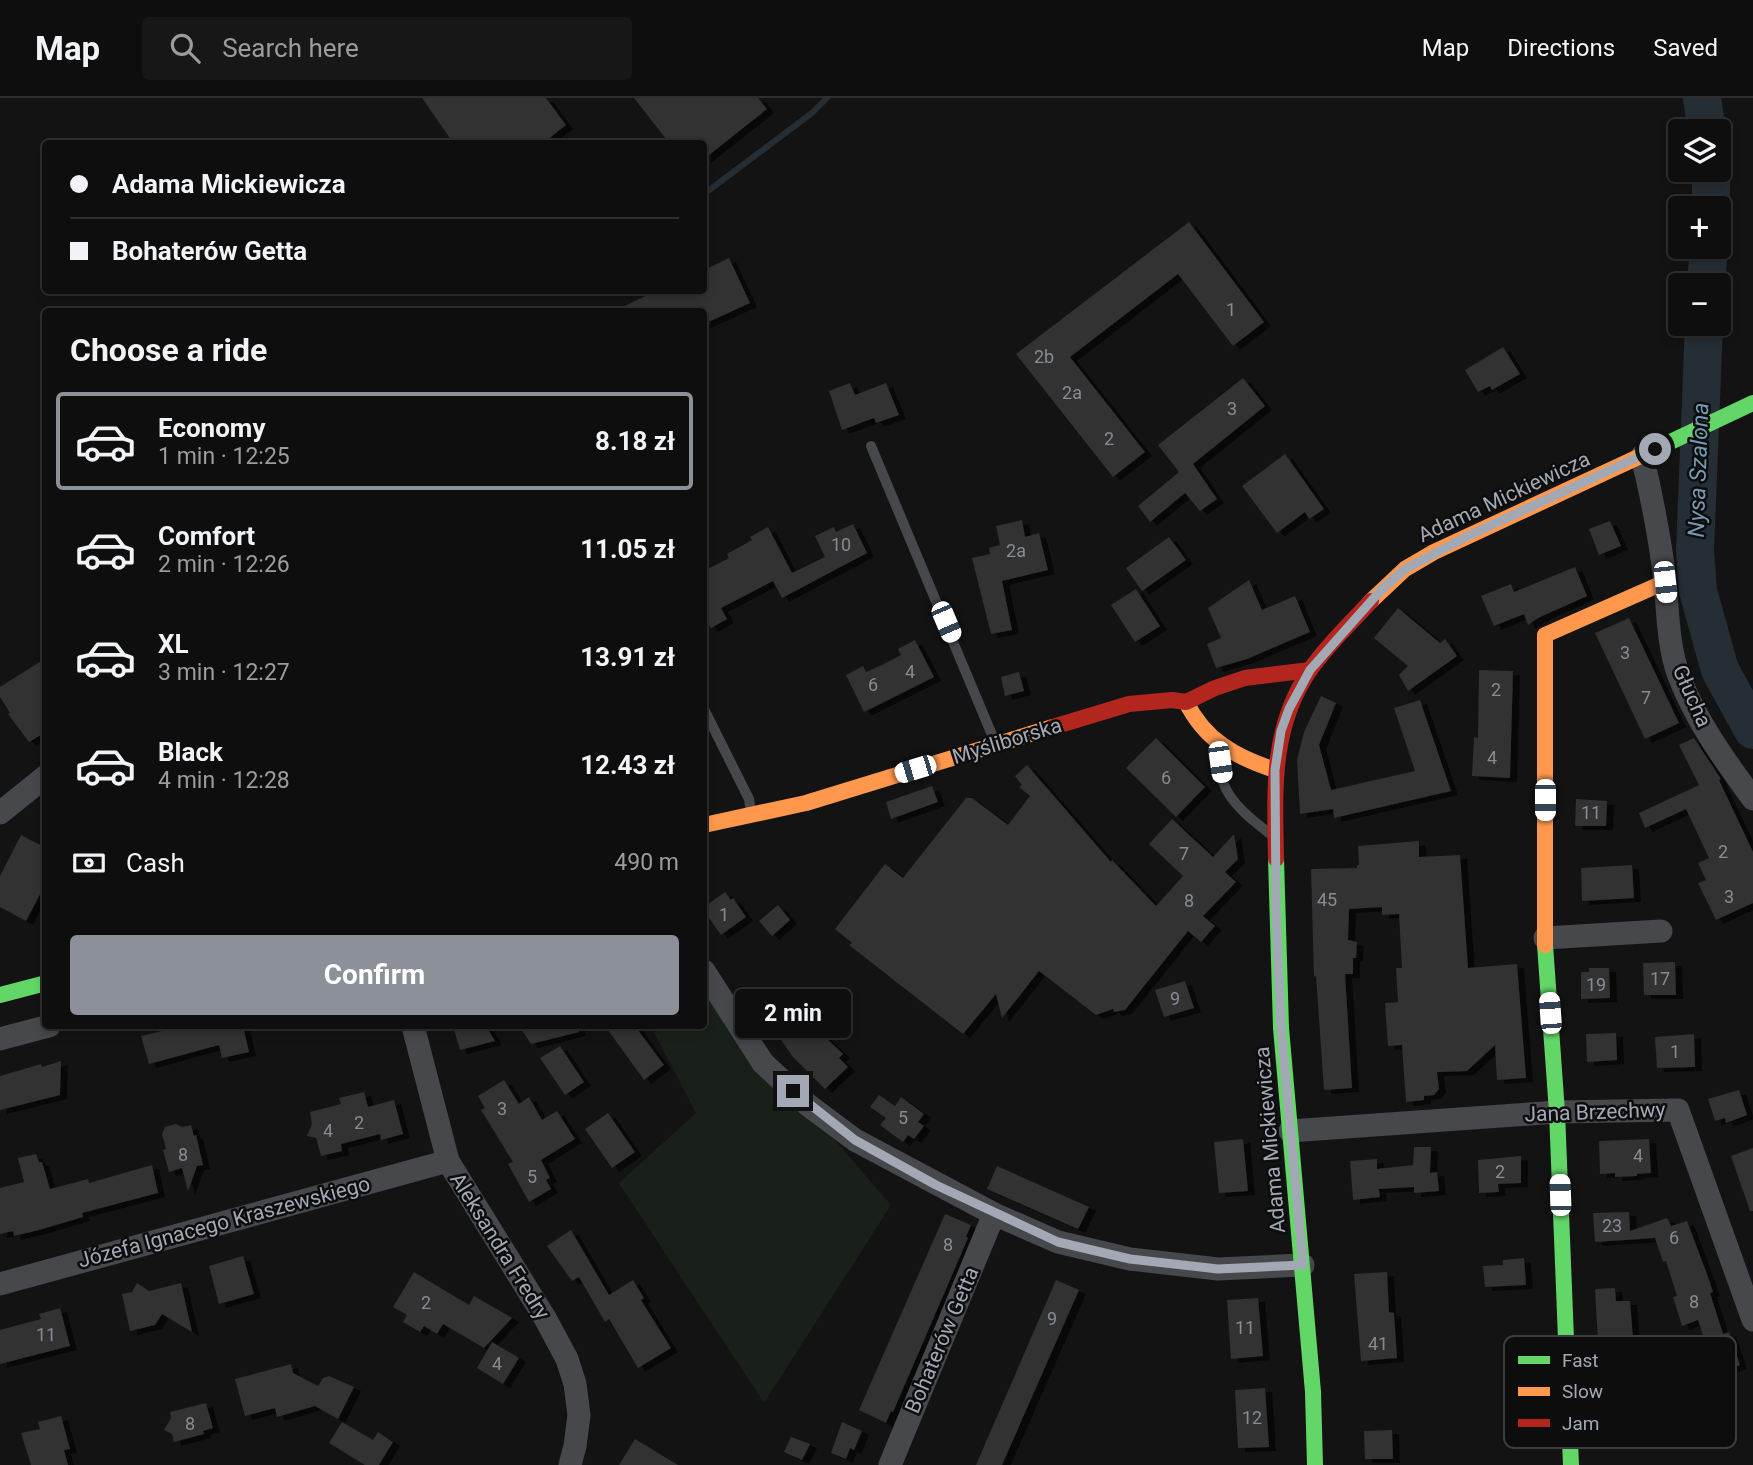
<!DOCTYPE html>
<html lang="en">
<head>
<meta charset="utf-8">
<style>
  :root { --surface:#0e0e0e; --page:#171717; --text:#f1f3f6; --muted:#9b9c9e; --line:#2e2e2e; --accent:#8c9099 }
  body { margin:0; font-family:Roboto,sans-serif; background:var(--page); color:var(--text); height:100vh; display:flex; flex-direction:column; font-size:26px; white-space:nowrap }
  * { box-sizing:border-box; margin:0 }
  p { font-size:23px; color:var(--muted) }
  .icon { flex:none; width:38px; height:38px; fill:none; stroke:currentColor; stroke-width:2; stroke-linecap:round; stroke-linejoin:round }
  .map { position:relative; flex:1; overflow:hidden }
  .sheet { position:absolute; left:42px; top:210px; width:665px; height:721px; display:flex; flex-direction:column; background:var(--surface); border-radius:7px; box-shadow:0 4px 10px #0003,0 0 0 2px var(--line) }
  .sheet>* { flex:none }
  .guide { position:absolute; left:42px; top:42px; width:665px; height:154px; border-radius:7px; box-shadow:0 4px 10px #0003,0 0 0 2px var(--line); display:grid; align-content:center; height:154px; padding:0 28px; background:var(--surface) }
  .tools { position:absolute; left:1668px; top:21px; display:grid; gap:14px }
  .tools a { display:grid; place-items:center; width:63px; height:63px; border-radius:7px; background:var(--surface); box-shadow:0 4px 10px #0003,0 0 0 2px var(--line); font-size:35px }
  .end { position:absolute; width:32px; height:32px; margin:-16px; border:9px solid #a2a9b5; background:#111; box-shadow:0 0 0 4px #111 }
  .from { border-radius:50% }
  .bubble { position:absolute; height:49px; border-radius:7px; background:var(--surface); box-shadow:0 4px 10px #0003,0 0 0 2px var(--line); font-size:23px; font-weight:700; line-height:49px; text-align:center }
  .car { position:absolute; width:21px; height:42px; margin:-21px -10px; border-radius:9px; box-shadow:0 0 5px 2px #0007; background:linear-gradient(#fff 24%,#345 0 40%,#fff 0 76%,#345 0 86%,#fff 0) }
  .guide b { display:flex; align-items:center; gap:24px; height:66px; font-size:26px }
  .guide b+b { border-top:2px solid var(--line) }
  .guide i { width:18px; height:18px; background:var(--text) }
  ul { padding:0; list-style:none }
  li { display:flex; align-items:center; gap:21px; height:98px; margin:0 14px 10px; padding:0 14px; border:4px solid transparent; border-radius:7px }
  li div { flex:1 }
  li b { display:block; font-size:26px }
  li em { font-style:normal; font-weight:700 }
  li.on { border-color:var(--accent) }
  li>.icon { width:63px; height:63px; stroke-width:1.5 }
  h2 { padding:0 28px; font-size:32px; line-height:84px }
  .pay { display:flex; align-items:center; gap:18px; height:77px; padding:0 28px; font-size:26px }
  .pay p { margin-inline-start:auto }
  .primary-button { display:flex; gap:14px; margin-top:auto; padding:14px 28px }
  .primary-button a { flex:1; height:80px; border-radius:7px; background:var(--accent); color:#fff; font-size:28px; font-weight:700; line-height:80px; text-align:center }
  header { display:flex; align-items:center; gap:42px; box-sizing:border-box; height:98px; padding:0 35px; background:var(--surface); border-bottom:2px solid var(--line) }
  header strong { font-size:33px }
  nav { display:flex; gap:38px; margin-inline-start:auto; font-size:24px }
  .search { width:490px; height:63px; background:var(--page); display:flex; align-items:center; gap:18px; box-sizing:border-box; padding:0 24px; border-radius:7px; color:var(--muted); font-size:26px }
  .map>svg:first-child { display:block }
  .green { fill:#192019 }
  .lines { fill:none; stroke-linecap:round; stroke-linejoin:round }
  .stream { stroke:#252e35; stroke-width:6 }
  .river { stroke:#252e35; stroke-width:38 }
  .building { fill:#313132; filter:url(#shadow) }
  .lane { stroke:#46484c; stroke-width:10 }
  .street { stroke:#46484c; stroke-width:23 }
  .fast { stroke:#63d668; stroke-width:16 }
  .slow { stroke:#ff974d; stroke-width:16 }
  .jam { stroke:#b3261e; stroke-width:16 }
  .route { stroke:#a2a9b5; stroke-width:9 }
  .labels { text-anchor:middle; stroke-width:5; stroke-linejoin:round; paint-order:stroke }
  .number-label { font-size:18px; fill:#868b94 }
  .street-label { font-size:21px; fill:#a2a9b5; stroke:#0d0d0e }
  .water-label { font-size:23px; font-style:italic; fill:#769ab3; stroke:#0d0d0e }
  .key { fill:#0d0d0e; stroke:#3a3c40; stroke-width:2 }
  .key-label { font-size:19px; fill:#a2a9b5 }
</style>
</head>
<body>
<header>
<strong>Map</strong>
<div class="search"><svg class="icon" aria-label="search" viewBox="0 0 24 24"><circle cx="10" cy="10" r="6"/><path d="M15 15l6 6"/></svg>Search here</div>
<nav><a>Map</a><a>Directions</a><a>Saved</a></nav>
</header>
<div class="map">
<svg width="1753" height="1367" viewBox="0 0 1753 1367">
  <defs>
    <filter id="shadow"><feDropShadow dx="7" dy="4" stdDeviation="0" flood-color="#0009"/></filter>
  </defs>
  <rect width="100%" height="100%" fill="#131313"/>
  <!-- green -->
  <path class="green" d="M719,898l28,42 144,167 -127,198 -145,-220 77,-70 -42,-81 12,-6h38v-21z"/>
  <g class="lines">
    <!-- stream -->
    <path class="stream" d="M704,96l108,-81 15,-15"/>
    <!-- river -->
    <g class="river">
      <path d="M1702,0l5,33"/>
      <path d="M1711,110v-38"/>
      <path d="M1706,187l3,-38"/>
      <path d="M1704,226l-9,227 3,40 22,79 33,60"/>
    </g>
  </g>
  <!-- building -->
  <g class="building">
    <path d="M422,0h124l20,27 -24,19h-88z"/>
    <path d="M634,0h124l9,11 -63,50v-15h-34z"/>
    <path d="M1189,124l75,100 -31,24 -55,-72 -108,83 75,95 -32,25 -97,-123z"/>
    <path d="M729,160l21,45 -46,21v-12h-92l46,-22h46v-20z"/>
    <path d="M1503,249l17,27 -28,16 -2,-4 -12,6 -13,-22z"/>
    <path d="M1243,280l22,28 -72,58 24,35 -17,12 -15,-18 -35,29 -12,-16 41,-34 -21,-27z"/>
    <path d="M850,285l5,12 31,-12 13,32 -23,8 -2,-5 -32,12 -13,-39z"/>
    <path d="M1285,356l39,55 -15,10 -4,-7 -28,21 -35,-47z"/>
    <path d="M1022,422l3,17 14,-4 9,37 -46,11 10,49 -21,4 -19,-76 18,-4 -1,-6 11,-3 -4,-19z"/>
    <path d="M1610,423l11,25 -22,9 -10,-26z"/>
    <path d="M853,426l14,29 -85,45 -9,-17 -52,27 6,11 -16,9 -7,-10v-47l25,-13 -2,-4 25,-14 -2,-3 18,-10 24,46 33,-16 -10,-21 19,-9 2,5z"/>
    <path d="M1169,439l17,23 -44,31 -16,-23z"/>
    <path d="M1575,469l12,29 -49,22 -10,7 -4,-11 -30,12 -13,-30 30,-12 3,8z"/>
    <path d="M1249,482l13,30 33,-14 15,36 -63,27 -31,9 -9,-24 14,-6 -13,-30z"/>
    <path d="M1136,491l24,37 -25,16 -24,-37z"/>
    <path d="M1398,510l42,35 5,-4 12,17 -49,35 -9,-16 9,-9 -34,-28z"/>
    <path d="M1629,520l50,105 -34,16 -50,-106z"/>
    <path d="M915,542l19,37 -70,35 -18,-37 17,-9 3,6 18,-8 17,-9 -3,-6z"/>
    <path d="M46,560v74l-17,10 -21,-28 2,-1 -10,-16v-10z"/>
    <path d="M1479,572l34,1 -3,107 -38,-2 2,-39 4,1z"/>
    <path d="M1019,574l5,19 -19,5 -4,-19z"/>
    <path d="M1321,598l15,7 -17,42 12,45 84,-19 -21,-63 26,-8 31,91 -117,27 -1,-9 -33,5 -3,-54 7,-28z"/>
    <path d="M1156,640l49,49 -29,30 -50,-49z"/>
    <path d="M1694,640l27,41 -2,1 34,72v51l-37,17 -18,-37 8,-3 -8,-17 11,-5 -23,-49 -41,19 -6,-15 60,-28 -20,-40z"/>
    <path d="M1027,667l84,97 1,-2 44,46 27,-30 -34,-32 23,-25 41,38 21,-23 4,25 -13,13 11,10 -33,34 12,10 -14,16 -13,-11 -63,79 -11,2 -1,-3 -17,6 -57,-44 -37,47 -6,-24 -33,40 -114,-89 3,-2 -17,-14 50,-65 18,14 63,-80h6l36,27 22,-29 -11,-9 3,-2 -7,-9z"/>
    <path d="M932,688l6,16 -47,17 -5,-17z"/>
    <path d="M1576,701l31,2 -1,25h-31z"/>
    <path d="M21,737l25,13v35l-20,38 -26,-14v-31z"/>
    <path d="M1419,743v16l41,-2 8,113 49,-4 9,114 -29,2 -2,-35 -28,26 -30,1 2,17 -5,6 -10,1v4l-18,2 -4,-57 -14,1 -3,-43 13,-1 -2,-34h6l-3,-54 -17,1v-8l-33,2 -1,31 9,2 -1,16h-3v16h-8l7,114 -28,2 -8,-114 -2,1 -3,-108 46,-1v-3h2l-1,-19z"/>
    <path d="M1632,767l2,33 -52,3 -1,-33z"/>
    <path d="M725,794l6,8 2,-2 13,19 -25,18 -17,-24v-4z"/>
    <path d="M778,807l12,15 -18,16 -13,-15z"/>
    <path d="M1675,864l1,33h-32l-1,-32z"/>
    <path d="M1589,870h20l1,30 -29,1v-27h8z"/>
    <path d="M1185,883l9,27 -30,9 -9,-27z"/>
    <path d="M817,898l6,9 6,2v8l5,7 -14,10 23,22 -4,4 9,9 -23,22 -32,-32 -21,-30z"/>
    <path d="M183,928h60l6,26 -27,6 -3,-13 -70,19 -8,-28z"/>
    <path d="M453,928h33l9,15 -35,9z"/>
    <path d="M519,928h59l1,6 -48,12z"/>
    <path d="M605,928h30l29,39 -20,15z"/>
    <path d="M1616,935l1,27 -30,2 -1,-28z"/>
    <path d="M1694,936l1,33 -38,1 -2,-31z"/>
    <path d="M560,948l24,36 -19,13 -25,-37z"/>
    <path d="M61,963l-1,34 -60,15v-34l41,-12 1,3z"/>
    <path d="M504,982l15,24 10,-7 13,23 15,-9 18,28 -34,21 9,18 -4,2 5,9 -22,13 -21,-38 5,-2 -32,-52 4,-2 -7,-12z"/>
    <path d="M1739,992l8,25 -21,8 -1,-5 -10,3 -7,-22z"/>
    <path d="M364,994l4,15 26,-7 9,34 -22,6 -1,-6 -39,10 1,7 -21,5 -5,-18 -9,-2 5,-12 -2,-12 31,-8 -2,-6z"/>
    <path d="M879,997l16,11 6,-9 23,17 -6,8 6,4 -10,13 -6,-4 -5,7 -23,-17 6,-7 -16,-11z"/>
    <path d="M608,1015l27,39 -23,16 -27,-39z"/>
    <path d="M176,1026l6,3 9,-2 3,11 2,-1 7,30 -6,1 -9,25 -6,-23 -13,4 -6,-22 3,-1 -4,-15 3,-7z"/>
    <path d="M1243,1041l5,52 -29,2 -5,-51z"/>
    <path d="M1649,1041l2,34 -14,1v2l-22,1v-4l-15,1 -1,-33z"/>
    <path d="M1414,1049h17l-1,26 7,-1 2,19 -25,2v-6l-35,2 1,8 -27,3 -3,-39 27,-2v10l36,-4z"/>
    <path d="M1753,1050v63h-3l-19,-55z"/>
    <path d="M36,1056l3,8h3l8,27 38,-10 1,4 63,-18 6,28 -76,20 1,4 -44,13 -25,6 -1,-5 -13,3v-46l24,-6 -6,-24z"/>
    <path d="M1521,1058v27l-23,1 1,8 -20,1 -1,-33z"/>
    <path d="M997,1068l92,41 -11,22 -91,-40z"/>
    <path d="M1629,1114l1,19 37,-13 4,8 16,-5 21,56 5,15 -3,1 13,41 6,-2 11,33 -24,9 -18,-54 -16,6 -9,-29 4,-1 -11,-35 -3,1 -8,-24 -60,4 -2,-29z"/>
    <path d="M945,1116l26,11 -5,12 2,1 -75,174 -2,-1 -5,12 -27,-13z"/>
    <path d="M571,1132l38,65 24,-15 11,18 -3,2 30,48 -33,20 -29,-49 -4,3 -26,-45 -7,4 -25,-35z"/>
    <path d="M243,1158l11,38 -35,10 -10,-38z"/>
    <path d="M1524,1160l2,27 -41,2 -2,-21 20,-1v-5z"/>
    <path d="M414,1174l55,33 5,-9 38,22 -28,30 -41,-24 -6,10 -13,-8 -4,6 -17,-10 4,-7 -14,-8z"/>
    <path d="M1387,1174l2,40 5,1 3,45 -36,3 -7,-87z"/>
    <path d="M1056,1182l23,10 -77,175h-26z"/>
    <path d="M137,1185l12,8 32,-8 11,49 -30,-18 -7,11 -25,6 -8,-37 10,-2z"/>
    <path d="M1615,1190l1,13h14l6,75 -36,1 -5,-88z"/>
    <path d="M1258,1200l5,58 -32,3 -4,-59z"/>
    <path d="M60,1210l10,38 -70,18v-34l41,-11 -2,-5z"/>
    <path d="M492,1244l27,16 -16,26 -26,-16z"/>
    <path d="M291,1266l2,9 25,13 5,-8 6,-2 25,11 -16,32 -23,-13 -38,11 -2,-9 -30,8 -10,-37z"/>
    <path d="M1265,1290l4,59 -31,1 -3,-58z"/>
    <path d="M206,1305l7,25 -10,3 1,3 -30,8 -2,-8 -8,-4 7,-12 -1,-6z"/>
    <path d="M61,1318l9,33 -6,1 4,15h-37l-10,-32 19,-4 -2,-7z"/>
    <path d="M342,1324l31,18 5,-8 15,10 -14,23h-14l-36,-22z"/>
    <path d="M842,1324l20,9 -8,19 -4,-2 -4,11 -15,-6z"/>
    <path d="M1392,1332l1,29h-28l-1,-28z"/>
    <path d="M791,1339l19,7 -8,16 -18,-8z"/>
    <path d="M635,1341l43,26h-59z"/>
  </g>
  <g class="lines">
    <!-- lane -->
    <g class="lane">
      <path d="M871,348l124,296"/>
      <path d="M704,611l45,90 2,13"/>
      <path d="M1219,655c1,9 1,20 4,29 7,21 29,38 46,51"/>
    </g>
    <!-- street -->
    <g class="street">
      <path d="M1642,358c10,41 18,83 23,125 3,31 3,66 14,95 17,45 46,85 74,123"/>
      <path d="M0,715l46,-37"/>
      <path d="M1545,840l116,-7"/>
      <path d="M704,873l59,92 45,42 47,35 139,74 64,28 72,17 88,10 85,-4"/>
      <path d="M413,928l35,135 97,157 22,41 8,25 4,31 -4,31 -5,19"/>
      <path d="M0,941l49,-13"/>
      <path d="M1290,1033l267,-19 121,-2 75,210"/>
      <path d="M0,1186l448,-123"/>
      <path d="M890,1367l104,-251"/>
    </g>
    <!-- fast -->
    <g class="fast">
      <path d="M1647,355l106,-50"/>
      <path d="M1276,761l5,169 32,364 2,73"/>
      <path d="M1545,847l12,167 14,353"/>
      <path d="M0,897l46,-12"/>
    </g>
    <!-- slow -->
    <g class="slow">
      <path d="M1371,503l34,-32 29,-17 213,-99"/>
      <path d="M1186,604c19,38 49,55 89,68"/>
      <path d="M704,727l102,-22 247,-76"/>
      <path d="M1545,847v-310l120,-53"/>
    </g>
    <!-- jam -->
    <g class="jam">
      <path d="M1053,629l76,-23 43,-4 14,2 29,-14 30,-10 65,-8"/>
      <path d="M1276,761c-1,-67 -6,-131 34,-189 17,-25 41,-47 61,-69"/>
    </g>
  </g>
  <g class="lines">
    <!-- route -->
    <path class="route" d="M793,993l62,49 81,45 122,57 72,17 88,10 85,-4 -22,-237 -5,-122 -1,-136 6,-39 8,-22 21,-39 71,-80 24,-21 63,-33 187,-87"/>
  </g>
  <g class="labels">
    <!-- number labels -->
    <g class="number-label">
      <text x="1231" y="218">1</text>
      <text x="1044" y="265">2b</text>
      <text x="1072" y="301">2a</text>
      <text x="1232" y="317">3</text>
      <text x="1109" y="347">2</text>
      <text x="841" y="453">10</text>
      <text x="1016" y="459">2a</text>
      <text x="1625" y="561">3</text>
      <text x="910" y="580">4</text>
      <text x="873" y="593">6</text>
      <text x="1496" y="598">2</text>
      <text x="1646" y="606">7</text>
      <text x="1492" y="666">4</text>
      <text x="1166" y="686">6</text>
      <text x="1591" y="721">11</text>
      <text x="1723" y="760">2</text>
      <text x="1184" y="762">7</text>
      <text x="1729" y="805">3</text>
      <text x="1327" y="808">45</text>
      <text x="1189" y="809">8</text>
      <text x="724" y="823">1</text>
      <text x="1660" y="887">17</text>
      <text x="1596" y="893">19</text>
      <text x="1175" y="907">9</text>
      <text x="1675" y="960">1</text>
      <text x="502" y="1017">3</text>
      <text x="903" y="1026">5</text>
      <text x="359" y="1031">2</text>
      <text x="328" y="1039">4</text>
      <text x="183" y="1063">8</text>
      <text x="1638" y="1064">4</text>
      <text x="1500" y="1080">2</text>
      <text x="532" y="1085">5</text>
      <text x="1612" y="1134">23</text>
      <text x="1674" y="1146">6</text>
      <text x="948" y="1153">8</text>
      <text x="1694" y="1210">8</text>
      <text x="426" y="1211">2</text>
      <text x="1052" y="1227">9</text>
      <text x="1245" y="1236">11</text>
      <text x="46" y="1243">11</text>
      <text x="1378" y="1252">41</text>
      <text x="497" y="1272">4</text>
      <text x="1252" y="1326">12</text>
      <text x="190" y="1332">8</text>
    </g>
    <!-- street labels -->
    <g class="street-label">
      <text transform="translate(1504 399) rotate(-25)" y="7">Adama Mickiewicza</text>
      <text transform="translate(1692 598) rotate(66)" y="7">Głucha</text>
      <text transform="translate(1007 643) rotate(-17)" y="7">Myśliborska</text>
      <text transform="translate(1595 1014) rotate(-2)" y="7">Jana Brzechwy</text>
      <text transform="translate(1270 1042) rotate(-95)" y="7">Adama Mickiewicza</text>
      <text transform="translate(224 1124) rotate(-15)" y="7">Józefa Ignacego Kraszewskiego</text>
      <text transform="translate(500 1148) rotate(58)" y="7">Aleksandra Fredry</text>
      <text transform="translate(942 1242) rotate(-67)" y="7">Bohaterów Getta</text>
    </g>
    <!-- water labels -->
    <g class="water-label">
      <text transform="translate(1698 372) rotate(-88)" y="8">Nysa Szalona</text>
    </g>
  </g>
  <!-- legend -->
  <rect x="1504" y="1238" width="232" height="112" rx="10" class="key"/>
  <rect x="1518" y="1258" width="32" height="8" fill="#63d668"/>
  <rect x="1518" y="1289" width="32" height="9" fill="#ff974d"/>
  <rect x="1518" y="1321" width="32" height="8" fill="#b3261e"/>
  <g class="key-label">
    <text x="1562" y="1269">Fast</text>
    <text x="1562" y="1300">Slow</text>
    <text x="1562" y="1332">Jam</text>
  </g>
</svg>
<div class="tools">
<a><svg class="icon" aria-label="layers" viewBox="0 0 24 24"><path d="M12 4l9 5-9 5-9-5zM3 14l9 5 9-5"/></svg></a>
<a>+</a>
<a>−</a>
</div>
<i class="end from" style="left:1655px;top:351px"></i>
<i class="end" style="left:793px;top:993px"></i>
<div class="bubble" style="left:735px;top:891px;width:116px">2 min</div>
<i class="car" style="left:1665px;top:484px;rotate:174deg"></i>
<i class="car" style="left:946px;top:524px;rotate:157deg"></i>
<i class="car" style="left:1220px;top:664px;rotate:172deg"></i>
<i class="car" style="left:915px;top:671px;rotate:253deg"></i>
<i class="car" style="left:1545px;top:702px;rotate:180deg"></i>
<i class="car" style="left:1550px;top:915px;rotate:356deg"></i>
<i class="car" style="left:1560px;top:1097px;rotate:358deg"></i>
<div class="guide">
<b><i class="from"></i>Adama Mickiewicza</b>
<b><i></i>Bohaterów Getta</b>
</div>
<section class="sheet">
<h2>Choose a ride</h2>
<ul>
<li class="on"><svg class="icon" aria-label="car" viewBox="0 0 24 24"><path d="M5 17H2v-5l4-1 3-4h7l3 4 3 1v5h-3M9 17h6M6 11h13"/><circle cx="7" cy="17" r="2"/><circle cx="17" cy="17" r="2"/></svg><div><b>Economy</b><p>1 min · 12:25</p></div><em>8.18 zł</em></li>
<li><svg class="icon" aria-label="car" viewBox="0 0 24 24"><path d="M5 17H2v-5l4-1 3-4h7l3 4 3 1v5h-3M9 17h6M6 11h13"/><circle cx="7" cy="17" r="2"/><circle cx="17" cy="17" r="2"/></svg><div><b>Comfort</b><p>2 min · 12:26</p></div><em>11.05 zł</em></li>
<li><svg class="icon" aria-label="car" viewBox="0 0 24 24"><path d="M5 17H2v-5l4-1 3-4h7l3 4 3 1v5h-3M9 17h6M6 11h13"/><circle cx="7" cy="17" r="2"/><circle cx="17" cy="17" r="2"/></svg><div><b>XL</b><p>3 min · 12:27</p></div><em>13.91 zł</em></li>
<li><svg class="icon" aria-label="car" viewBox="0 0 24 24"><path d="M5 17H2v-5l4-1 3-4h7l3 4 3 1v5h-3M9 17h6M6 11h13"/><circle cx="7" cy="17" r="2"/><circle cx="17" cy="17" r="2"/></svg><div><b>Black</b><p>4 min · 12:28</p></div><em>12.43 zł</em></li>
</ul>
<div class="pay"><svg class="icon" aria-label="cash" viewBox="0 0 24 24"><path d="M3 7h18v10H3z"/><circle cx="12" cy="12" r="2"/></svg>Cash<p>490 m</p></div>
<div class="primary-button"><a>Confirm</a></div>
</section>
</div>
</body>
</html>
